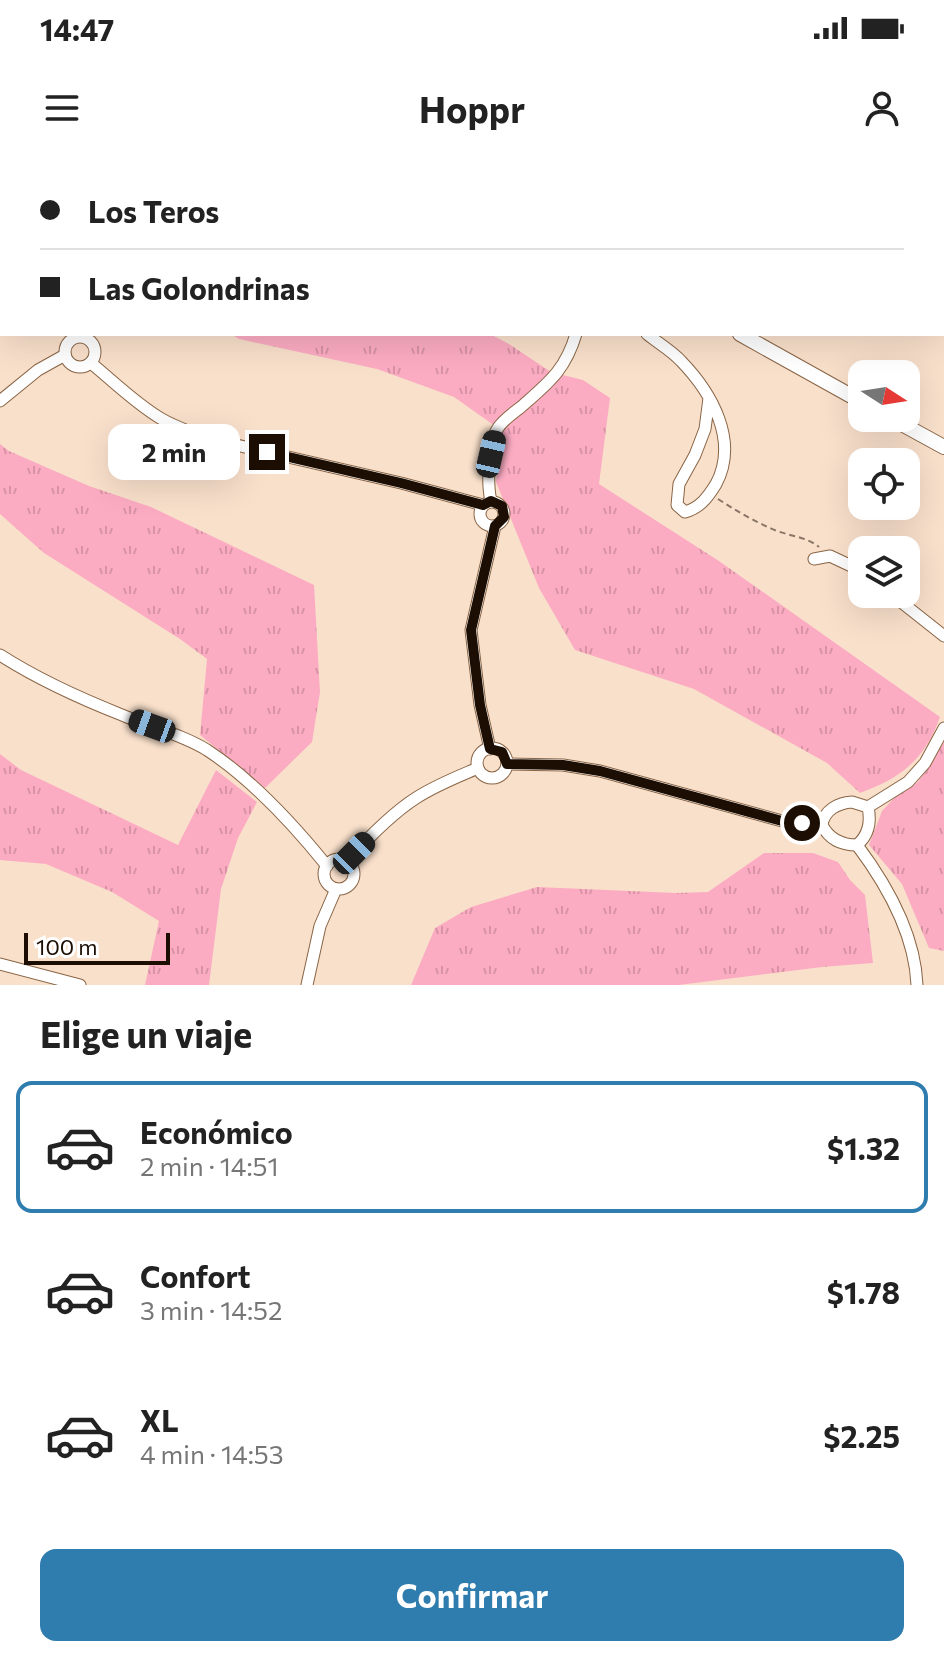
<!DOCTYPE html>
<html lang="es">
<head>
<meta charset="utf-8">
<style>
  :root { --surface:#fff; --page:#f2f2f2; --text:#222; --muted:#767676; --line:#e0e0e0; --accent:#2f7cae }
  body { margin:0; font-family:Commissioner,sans-serif; background:var(--page); color:var(--text); height:100vh; display:flex; flex-direction:column; font-size:30px; white-space:nowrap }
  * { box-sizing:border-box; margin:0 }
  p { font-size:26px; color:var(--muted) }
  .icon { flex:none; width:44px; height:44px; fill:none; stroke:currentColor; stroke-width:2; stroke-linecap:round; stroke-linejoin:round }
  .map { position:relative; height:825px; overflow:hidden }
  .sheet { display:flex; flex-direction:column; background:var(--surface); flex:1 }
  .sheet>* { flex:none }
  .guide { position:absolute; left:0px; top:0px; width:944px; height:176px; box-shadow:0 8px 32px #0002; display:grid; align-content:center; height:176px; padding:0 40px; background:var(--surface) }
  .needle { width:52px; rotate:102deg }
  .fabs { position:absolute; left:848px; top:200px; display:grid; gap:16px }
  .fabs a { display:grid; place-items:center; width:72px; height:72px; border-radius:16px; background:var(--surface); box-shadow:0 8px 32px #0002; font-size:40px }
  .scale { position:absolute; left:24px; bottom:20px; width:146px; box-sizing:border-box; padding-left:8px; border:4px solid #1c0e03; border-top:0; font-size:22px; line-height:28px; white-space:nowrap; color:#1c0e03; -webkit-text-stroke:6px #fff; paint-order:stroke }
  .end { position:absolute; width:36px; height:36px; margin:-18px; border:10px solid #1c0e03; background:#fff; box-shadow:0 0 0 4px #fff }
  .from { border-radius:50% }
  .bubble { position:absolute; height:56px; border-radius:16px; background:var(--surface); box-shadow:0 8px 32px #0002; font-size:26px; font-weight:700; line-height:56px; text-align:center }
  .car { position:absolute; width:24px; height:48px; margin:-24px -12px; border-radius:10px; box-shadow:0 0 6px 2px #0007; background:linear-gradient(#222 24%,#8ab4d8 0 40%,#222 0 76%,#8ab4d8 0 86%,#222 0) }
  .guide b { display:flex; align-items:center; gap:28px; height:76px; font-size:30px }
  .guide b+b { border-top:2px solid var(--line) }
  .guide i { width:20px; height:20px; background:var(--text) }
  ul { padding:0; list-style:none }
  li { display:flex; align-items:center; gap:24px; height:132px; margin:0 16px 12px; padding:0 24px; border:4px solid transparent; border-radius:16px }
  li div { flex:1 }
  li b { display:block; font-size:30px }
  li em { font-style:normal; font-weight:700 }
  li.on { border-color:var(--accent) }
  li>.icon { width:72px; height:72px; stroke-width:1.5 }
  h2 { padding:0 40px; font-size:36px; line-height:96px }
  .cta { display:flex; gap:16px; margin-top:auto; padding:16px 40px }
  .cta a { flex:1; height:92px; border-radius:16px; background:var(--accent); color:#fff; font-size:32px; font-weight:700; line-height:92px; text-align:center }
  .status { display:flex; justify-content:space-between; align-items:center; height:56px; padding:0 40px; background:var(--surface); direction:ltr }
  .status svg { height:22px; fill:currentColor }
  header { display:flex; justify-content:space-between; align-items:center; height:104px; padding:0 40px; background:var(--surface); font-size:36px; font-weight:700 }
  .map>svg:first-child { display:block }
  .grass { fill:url(#grass-tufts) }
  .lines { fill:none; stroke-linecap:round; stroke-linejoin:round }
  .minor-casing { stroke:#896444; stroke-width:13 }
  .tertiary-casing { stroke:#896444; stroke-width:16 }
  .path { stroke:#8a7666; stroke-width:2; stroke-dasharray:6 4; stroke-linecap:butt }
  .minor { stroke:#fff; stroke-width:11 }
  .tertiary { stroke:#fff; stroke-width:14 }
  .route { stroke:#1c0e03; stroke-width:10 }
</style>
</head>
<body>
<div class="status"><b>14:47</b><svg viewBox="0 0 49 12"><path d="M0 12V9h3v3zM5 12V6h3v6zM10 12V3h3v9zM15 12V0h3v12zM26 1h20v11H26zM47 4h2v5h-2z"/></svg></div>
<header><svg class="icon" aria-label="menu" viewBox="0 0 24 24"><path d="M4 6h16M4 12h16M4 18h16"/></svg>Hoppr<svg class="icon" aria-label="person" viewBox="0 0 24 24"><circle cx="12" cy="8" r="4"/><path d="M4 21q1-7 8-7t8 7"/></svg></header>
<div class="map">
<svg width="944" height="825" viewBox="0 0 944 825">
  <defs>
    <pattern id="grass-tufts" width="24" height="20" patternUnits="userSpaceOnUse" patternTransform="scale(2)"><rect width="24" height="20" fill="#fcacc2"/><path d="M3 7l-1-3M5 7V3M7 7l1-3M15 17l-1-3M17 17v-4M19 17l1-3" fill="none" stroke="#d793a5"/></pattern>
  </defs>
  <rect width="100%" height="100%" fill="#f9e0cb"/>
  <!-- grass -->
  <g class="grass">
    <path d="M231,174h259l19,10 42,28 32,8 27,18 -11,86 120,77 221,156c-4,10 -8,21 -14,29 -16,25 -39,37 -66,47l-33,-30 -133,-74 -119,-39 -36,-62 -43,-106 3,-37 3,-14 -48,-34 -77,-28 -138,-30z"/>
    <path d="M0,284l9,7 80,35 62,21 163,78 6,107 -8,50 -47,46 -65,-53 7,-76 -27,-20 -136,-86 -44,-39z"/>
    <path d="M944,582v209l-15,-3 -27,-64 -33,-39 13,-34 14,-15 22,-14z"/>
    <path d="M0,594l21,16 157,75 38,-75 41,32 -19,36 -17,51 -12,96h-64l14,-64 -47,-29 -66,-28 -46,-4z"/>
    <path d="M764,693h49l25,9 12,18 15,15 8,68 -51,4 -143,18h-268l24,-57 36,-21 66,-20 139,6 32,-1z"/>
  </g>
  <g class="lines">
    <!-- minor casing -->
    <g class="minor-casing">
      <g id="minor">
        <path d="M312,0l2,2"/>
        <path d="M690,0l4,2"/>
        <path d="M449,2l1,-2"/>
        <path d="M752,2v-2"/>
        <path d="M942,4l2,-1"/>
        <path d="M647,174c11,9 25,17 34,27 31,32 58,80 35,123 -8,13 -16,24 -31,28l-8,-7 2,-21 16,-29 10,-26 4,-31"/>
        <circle cx="80" cy="192" r="15"/>
        <path d="M91,203c23,19 44,40 69,55 15,9 31,14 46,20l195,45 82,22"/>
        <path d="M0,241l38,-31 27,-15"/>
        <path d="M491,341c-4,-16 -3,-59 7,-73 5,-8 15,-15 23,-21 27,-24 44,-36 55,-73"/>
        <circle cx="492" cy="354" r="12"/>
        <path d="M814,399l16,-3 32,15"/>
        <path d="M891,434l53,42"/>
        <path d="M0,495c39,25 79,43 122,60 28,12 59,19 85,35 46,30 86,74 120,116"/>
        <circle cx="492" cy="603" r="15"/>
        <path d="M490,589l-10,-44 -9,-75 24,-104"/>
        <path d="M507,604l56,1 37,6 182,50 40,4"/>
        <path d="M852,642l16,5c3,14 1,28 -11,38 -16,0 -28,-6 -35,-20 2,-15 16,-22 30,-23z"/>
        <path d="M868,647l40,-25 17,-19 19,-35"/>
        <path d="M857,685c30,40 58,89 60,140"/>
        <circle cx="339" cy="714" r="15"/>
        <path d="M347,701c20,-22 44,-47 69,-63 20,-13 41,-21 62,-30"/>
        <path d="M0,804l80,21"/>
        <path d="M307,825l13,-59 16,-37"/>
      </g>
    </g>
    <!-- tertiary casing -->
    <g class="tertiary-casing">
      <g id="tertiary">
        <path d="M436,0l4,2"/>
        <path d="M740,174l122,68"/>
        <path d="M891,258l53,29"/>
      </g>
    </g>
    <!-- path -->
    <path class="path" d="M718,339c17,11 34,21 52,29 16,8 36,8 49,19"/>
    <!-- minor -->
    <use href="#minor" class="minor"/>
    <!-- tertiary -->
    <use href="#tertiary" class="tertiary"/>
  </g>
  <g class="lines">
    <!-- route -->
    <path class="route" d="M267,292l134,31 82,22 8,-4 11,5 2,11 -9,9 -24,104 9,75 10,44 12,3 5,12 56,1 37,6 182,50 20,2"/>
  </g>
</svg>
<div class="fabs">
<a><svg class="needle" viewBox="-14 -14 28 28"><path d="M0-13l5 13h-10z" fill="#e53935"/><path d="M0 13l5-13h-10z" fill="#767676"/></svg></a>
<a><svg class="icon" aria-label="locate" viewBox="0 0 24 24"><circle cx="12" cy="12" r="6"/><path d="M12 2v4M12 18v4M2 12h4M18 12h4"/></svg></a>
<a><svg class="icon" aria-label="layers" viewBox="0 0 24 24"><path d="M12 4l9 5-9 5-9-5zM3 14l9 5 9-5"/></svg></a>
</div>
<div class="scale">100 m</div>
<i class="end from" style="left:802px;top:663px"></i>
<i class="end" style="left:267px;top:292px"></i>
<div class="bubble" style="left:108px;top:264px;width:132px">2 min</div>
<i class="car" style="left:491px;top:294px;rotate:13deg"></i>
<i class="car" style="left:152px;top:566px;rotate:290deg"></i>
<i class="car" style="left:354px;top:693px;rotate:45deg"></i>
<div class="guide">
<b><i class="from"></i>Los Teros</b>
<b><i></i>Las Golondrinas</b>
</div>
</div>
<section class="sheet">
<h2>Elige un viaje</h2>
<ul>
<li class="on"><svg class="icon" aria-label="car" viewBox="0 0 24 24"><path d="M5 17H2v-5l4-1 3-4h7l3 4 3 1v5h-3M9 17h6M6 11h13"/><circle cx="7" cy="17" r="2"/><circle cx="17" cy="17" r="2"/></svg><div><b>Económico</b><p>2 min · 14:51</p></div><em>$1.32</em></li>
<li><svg class="icon" aria-label="car" viewBox="0 0 24 24"><path d="M5 17H2v-5l4-1 3-4h7l3 4 3 1v5h-3M9 17h6M6 11h13"/><circle cx="7" cy="17" r="2"/><circle cx="17" cy="17" r="2"/></svg><div><b>Confort</b><p>3 min · 14:52</p></div><em>$1.78</em></li>
<li><svg class="icon" aria-label="car" viewBox="0 0 24 24"><path d="M5 17H2v-5l4-1 3-4h7l3 4 3 1v5h-3M9 17h6M6 11h13"/><circle cx="7" cy="17" r="2"/><circle cx="17" cy="17" r="2"/></svg><div><b>XL</b><p>4 min · 14:53</p></div><em>$2.25</em></li>
</ul>
<div class="cta"><a>Confirmar</a></div>
</section>
</body>
</html>
